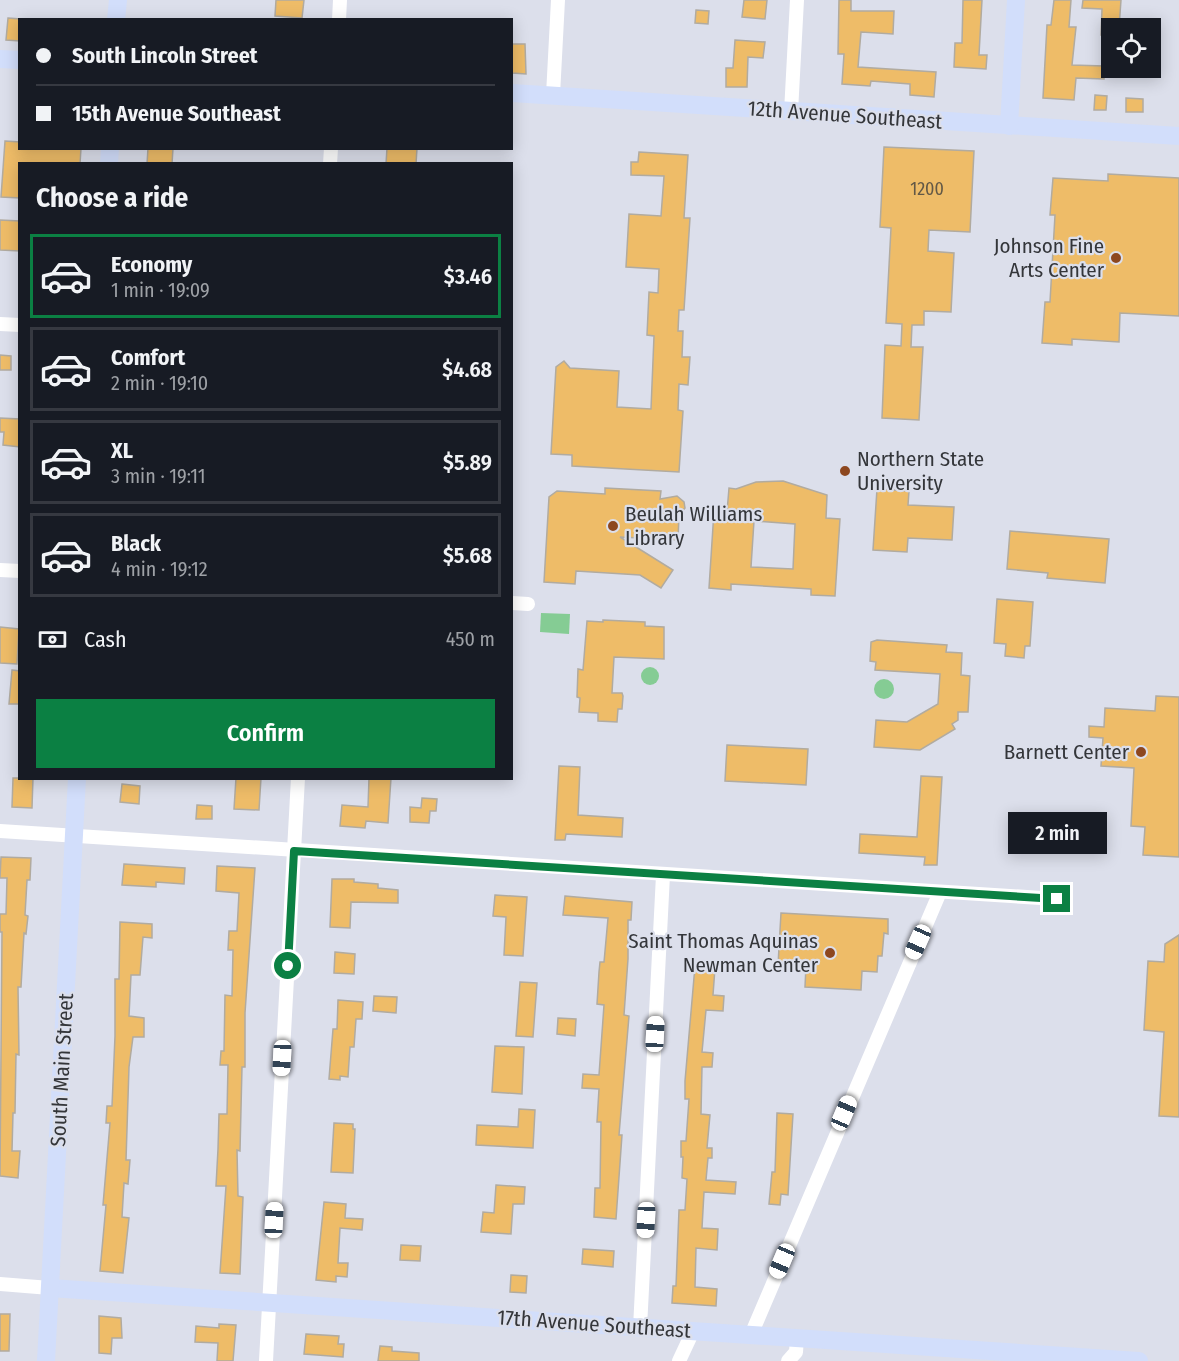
<!DOCTYPE html>
<html lang="en">
<head>
<meta charset="utf-8">
<style>
  :root { --surface:#171b24; --page:#242831; --text:#f1f3f6; --muted:#9ea1a6; --line:#363941; --accent:#0b8043 }
  body { margin:0; font-family:"Fira Sans Condensed",sans-serif; background:var(--page); color:var(--text); height:100vh; display:flex; flex-direction:column; font-size:22px; white-space:nowrap }
  * { box-sizing:border-box; margin:0 }
  p { font-size:20px; color:var(--muted) }
  .icon { flex:none; width:33px; height:33px; fill:none; stroke:currentColor; stroke-width:2; stroke-linecap:round; stroke-linejoin:round }
  .map { position:relative; flex:1; overflow:hidden }
  .details { position:absolute; left:18px; top:162px; width:495px; height:618px; display:flex; flex-direction:column; background:var(--surface); border-radius:0px; box-shadow:0 3px 15px #0003 }
  .details>* { flex:none }
  .guide { position:absolute; left:18px; top:18px; width:495px; height:132px; border-radius:0px; box-shadow:0 3px 15px #0003; display:grid; align-content:center; height:132px; padding:0 18px; background:var(--surface) }
  .controls { position:absolute; left:1101px; top:18px; display:grid; gap:12px }
  .controls a { display:grid; place-items:center; width:60px; height:60px; border-radius:0px; background:var(--surface); box-shadow:0 3px 15px #0003; font-size:30px }
  .end { position:absolute; width:27px; height:27px; margin:-14px; border:8px solid #0b8043; background:#fff; box-shadow:0 0 0 3px #fff }
  .from { border-radius:50% }
  .bubble { position:absolute; height:42px; border-radius:0px; background:var(--surface); box-shadow:0 3px 15px #0003; font-size:20px; font-weight:600; line-height:42px; text-align:center }
  .car { position:absolute; width:18px; height:36px; margin:-18px -9px; border-radius:8px; box-shadow:0 0 4px 2px #0007; background:linear-gradient(#fff 24%,#345 0 40%,#fff 0 76%,#345 0 86%,#fff 0) }
  .guide b { display:flex; align-items:center; gap:21px; height:57px; font-size:22px }
  .guide b+b { border-top:2px solid var(--line) }
  .guide i { width:15px; height:15px; background:var(--text) }
  ul { padding:0; list-style:none }
  li { display:flex; align-items:center; gap:18px; height:84px; margin:0 12px 9px; padding:0 6px; border:3px solid var(--line); border-radius:0px }
  li div { flex:1 }
  li b { display:block; font-size:22px }
  li em { font-style:normal; font-weight:600 }
  li.selected { border-color:var(--accent) }
  li>.icon { width:54px; height:54px; stroke-width:1.5 }
  h2 { padding:0 18px; font-size:27px; line-height:72px }
  .pay { display:flex; align-items:center; gap:15px; height:66px; padding:0 18px; font-size:22px }
  .pay p { margin-inline-start:auto }
  .action { display:flex; gap:12px; margin-top:auto; padding:12px 18px }
  .action a { flex:1; height:69px; border-radius:0px; background:var(--accent); color:#fff; font-size:24px; font-weight:600; line-height:69px; text-align:center }
  .map>svg:first-child { display:block }
  .green { fill:#85cc94 }
  .building { fill:#eebc68; stroke:#b1aba0; stroke-width:1.5; fill-rule:evenodd }
  .lines { fill:none; stroke-linecap:round; stroke-linejoin:round }
  .street { stroke:#fff; stroke-width:14 }
  .secondary { stroke:#d2defb; stroke-width:18 }
  .route { stroke:#0b8043; stroke-width:8 }
  .poi-dot { fill:#8d471f; stroke:#dcdfeb; stroke-width:2 }
  .labels { text-anchor:middle; stroke-width:4.5; stroke-linejoin:round; paint-order:stroke }
  .number-label { font-size:18px; fill:#625846 }
  .street-label { font-size:21px; fill:#34363a; stroke:#dcdfeb }
  .poi-label { font-size:21px; fill:#34363a; stroke:#dcdfeb; text-anchor:end }
</style>
</head>
<body>
<div class="map">
<svg width="1179" height="1361" viewBox="0 0 1179 1361">
  <rect width="100%" height="100%" fill="#dcdfeb"/>
  <!-- green -->
  <g class="green">
    <path d="M541,613l29,1 -1,20 -29,-2z"/>
    <circle cx="650" cy="676" r="9"/>
    <circle cx="884" cy="689" r="10"/>
  </g>
  <!-- building -->
  <g class="building">
    <path d="M276,0h28l-2,18 -27,-2z"/>
    <path d="M744,0h23l-2,19 -23,-2z"/>
    <path d="M839,0h12v11h43l-1,23 -32,-2 -3,35 78,5 -2,25 -24,-2v-11l-39,-3 -1,5 -28,-2 2,-30h-6z"/>
    <path d="M963,0h19l-3,55h8l-1,14 -32,-2 1,-24h7z"/>
    <path d="M1054,0h17l-2,27h7l-4,38 32,1v13l-28,-1 -2,22 -31,-2 4,-73h4z"/>
    <path d="M1083,0h38l-2,28h-7v7h-11l1,-26 -20,-1z"/>
    <path d="M696,10l13,1 -1,13 -13,-1z"/>
    <path d="M8,18l12,1v22l-14,-1z"/>
    <path d="M735,40l30,2 -2,16 -15,-1 -1,30h-21v-19h7z"/>
    <path d="M512,44h13l1,30 -14,-1z"/>
    <path d="M1095,95l12,1 -1,14h-12z"/>
    <path d="M1126,98l17,1v13h-17z"/>
    <path d="M5,141l15,1v6h61l-1,16h-60v34l-19,-1z"/>
    <path d="M884,147l90,4 -4,81 -41,-2 -1,21 26,2 -3,59 -27,-1v14h-12l-1,22h12l-4,73 -37,-2 3,-73 16,1 1,-22 -16,-1 5,-95 -11,-1z"/>
    <path d="M148,148h25l-1,16h-25z"/>
    <path d="M387,148h30l-1,16h-30z"/>
    <path d="M639,152l49,3 -4,63h6l-6,92h-5l-1,21h5l-1,26h8l-2,28 -9,-1 -1,26 5,1 -4,61 -107,-6v-11l-21,-1 5,-87 8,-6 6,7 49,3 -2,36 34,2 3,-73 -7,-1 2,-43 9,1 1,-24 -33,-2 3,-53 32,2 3,-40 -33,-1v-13h7z"/>
    <path d="M1108,174l71,4v138l-59,-3 -1,29 -47,-3v6l-30,-2 3,-41h5l5,-87h-5l3,-37 55,3z"/>
    <path d="M0,220l20,1v30l-20,-1z"/>
    <path d="M0,355l11,1v14h-11z"/>
    <path d="M0,418l20,1v28l-17,-2 1,-13h-4z"/>
    <path d="M783,481l44,14 -1,23 14,1 -5,77 -24,-1v-6l-80,-5v6l-22,-2 5,-77 13,1 2,-24 7,1 20,-7zM754,521l41,3 -2,45 -42,-2z"/>
    <path d="M605,488l56,3 -1,8 17,-3 7,6 1,6 -6,7 -1,25 -58,-3 53,33 -12,18 -21,-13 -64,-4 -1,13 -31,-2 5,-85 8,-6 48,3z"/>
    <path d="M877,489l32,2 -1,14 46,2 -2,33 -44,-2 -1,14 -34,-2z"/>
    <path d="M1010,531l99,8 -4,44 -58,-5 1,-5 -41,-4z"/>
    <path d="M997,599l36,3 -3,44h-5l-1,12 -19,-2 1,-12 -12,-1z"/>
    <path d="M603,620l42,2v4l19,1v32l-50,-2 -2,36h10l1,3 -1,13h-4l-1,13 -19,-1v-8l-19,-1 1,-14 -3,-1 1,-28 5,1 4,-49 16,1z"/>
    <path d="M0,627l19,2 -2,35 -17,-1z"/>
    <path d="M877,640l70,5 -1,7 16,1 -1,22 9,1 -2,36h-10v8l-6,4 3,5 -35,21 -46,-3 2,-27 31,2 31,-18 2,-30 -65,-4 1,-8 -6,-1 1,-19z"/>
    <path d="M12,670l8,1v33h-11z"/>
    <path d="M1156,696l23,1v160l-36,-2 2,-28 -14,-1 3,-58 -33,-2 2,-28 -14,-1v-11l15,1 1,-19 50,3z"/>
    <path d="M727,745l81,4 -2,36 -81,-4z"/>
    <path d="M559,766l21,1 -2,48 45,3 -1,19 -56,-3 -1,6h-10z"/>
    <path d="M921,776l21,1 -5,88h-13l1,-8 -66,-4 1,-19 57,3z"/>
    <path d="M13,778h20l-1,30 -20,-1z"/>
    <path d="M236,778h25l-2,32 -25,-1z"/>
    <path d="M369,778h22l-3,45 -22,-2 -1,7 -25,-2 2,-21 26,2z"/>
    <path d="M122,784l18,2 -1,18 -19,-2z"/>
    <path d="M422,798l15,1 -1,12h-6l-1,12 -19,-1v-15l11,1z"/>
    <path d="M197,805l15,1v13h-16z"/>
    <path d="M1,857l30,1 -1,22h-3l-2,35 3,1 -2,18 -2,-1 -3,54h-3l1,68 -3,-1 -1,59h-2l-1,38h8l-2,27 -18,-2 2,-244h-2v-18h6l1,-36h-7z"/>
    <path d="M124,864l61,4 -1,16 -28,-2v5l-34,-2z"/>
    <path d="M217,866l38,2 -10,145v54h-3l-2,84 -3,-1 1,46 5,1 -3,77 -20,-1 6,-87h-10l2,-37 1,-35h8l1,-49h-8l1,-14h3l1,-56 7,1 1,-46h-5l1,-19h8l2,-38 -23,-2z"/>
    <path d="M332,879h22v3l24,2v4l20,2v13l-47,-1 -1,26 -20,-1z"/>
    <path d="M495,895l32,2 -4,59 -19,-1 2,-38 -13,-1z"/>
    <path d="M565,896l67,6 -1,18h-3v39l-4,56 5,1 -10,119h3l-6,84 -22,-2 1,-29h5l1,-66h-4l2,-33 -17,-1 1,-14 16,1 5,-70 -7,-1 2,-32 1,-10h4l4,-44 -45,-3z"/>
    <path d="M781,913l107,6v15l-4,-1 -2,23h-4l-1,16 -15,-1 -1,19 -56,-3 1,-21 -28,-1z"/>
    <path d="M120,922l32,2v14l-9,-1 -3,38h-9l-2,41 15,2v19h-11l-4,30 -3,93h4l-2,24 -4,-1 -2,34 7,1 -6,55 -23,-2 6,-66h-3l7,-82h-4l1,-17h5l3,-70v-57h4z"/>
    <path d="M1179,935v182l-20,-1 5,-84 -20,-2 4,-69 16,1 1,-18z"/>
    <path d="M335,952l20,2 -1,20 -20,-1z"/>
    <path d="M695,966l20,2 -2,27 11,1 -1,15 -17,-1 -4,42 11,1 -1,14h-10l-1,47 9,1 -3,33h5v10h-4l-2,22 30,2 -1,12 -31,-2 -2,36 16,1 -1,21 -21,-2 -1,39 22,2 -1,17 -44,-3 1,-17h3l3,-76h6l2,-31 -5,-1 1,-21h-2v-16h5l3,-42h-4v-18z"/>
    <path d="M520,982l17,1 -4,54 -17,-1z"/>
    <path d="M374,996l23,1 -1,16 -23,-2z"/>
    <path d="M338,1000l25,2 -1,17h-6l-2,28h-4l-2,30 -8,-1v4l-11,-1 4,-50h4z"/>
    <path d="M558,1018l18,1 -1,17 -18,-2z"/>
    <path d="M495,1046l29,1 -2,47 -30,-2z"/>
    <path d="M519,1109l16,1 -2,38 -57,-3 1,-20 41,2z"/>
    <path d="M777,1113l16,1 -5,81 -7,-1 -1,11 -11,-1 3,-32h3z"/>
    <path d="M334,1123l19,1v5h2l-2,44 -22,-1z"/>
    <path d="M496,1185l29,2 -1,17h-11l-2,30 -30,-2 2,-20 11,1z"/>
    <path d="M324,1202l22,2 -1,14 18,1 -1,11 -22,-2 -2,35h10l-1,14 -11,-1v6l-20,-2z"/>
    <path d="M401,1245l20,1 -1,15 -20,-1z"/>
    <path d="M583,1249l31,2 -1,16 -31,-3z"/>
    <path d="M511,1275l16,1 -1,17 -16,-1z"/>
    <path d="M0,1314h10l-1,37h-9z"/>
    <path d="M99,1316l22,2 1,20h-10l-1,16 -12,-1z"/>
    <path d="M219,1324l17,1 -3,36h-16l1,-18 -23,-1 1,-16 23,2z"/>
    <path d="M306,1334l33,2 -1,8h6l-1,13 -39,-3z"/>
    <path d="M380,1346l12,1v4l27,2v8h-41z"/>
  </g>
  <g class="lines">
    <!-- street -->
    <g class="street">
      <path d="M339,20l1,-20"/>
      <path d="M553,95l5,-95"/>
      <path d="M791,112l6,-112"/>
      <path d="M330,164l1,-16"/>
      <path d="M0,324l20,1"/>
      <path d="M0,570l20,1"/>
      <path d="M512,603l16,1"/>
      <path d="M0,831l1057,68"/>
      <path d="M0,1284l50,4"/>
      <path d="M640,1328l23,-453"/>
      <path d="M751,1335l189,-443"/>
      <path d="M266,1361l32,-583"/>
      <path d="M679,1361l14,-30"/>
      <path d="M788,1361l8,-9 1,-14"/>
    </g>
    <!-- secondary -->
    <g class="secondary">
      <path d="M116,20l2,-20"/>
      <path d="M0,59l20,1"/>
      <path d="M512,93l667,43"/>
      <path d="M1009,126l7,-126"/>
      <path d="M109,164l1,-16"/>
      <path d="M50,1288l1089,73"/>
      <path d="M46,1361l31,-583"/>
    </g>
  </g>
  <g class="lines">
    <!-- route -->
    <path class="route" d="M288,966l6,-115 763,48"/>
  </g>
  <!-- markers -->
  <g class="poi-dot">
    <circle cx="1116" cy="258" r="6"/>
    <circle cx="845" cy="471" r="6"/>
    <circle cx="613" cy="526" r="6"/>
    <circle cx="1141" cy="752" r="6"/>
    <circle cx="830" cy="953" r="6"/>
  </g>
  <g class="labels">
    <!-- number labels -->
    <g class="number-label">
      <text x="927" y="195">1200</text>
    </g>
    <!-- street labels -->
    <g class="street-label">
      <text transform="translate(845 115) rotate(4)" y="7">12th Avenue Southeast</text>
      <text transform="translate(62 1070) rotate(-87)" y="7">South Main Street</text>
      <text transform="translate(594 1324) rotate(4)" y="7">17th Avenue Southeast</text>
    </g>
    <!-- poi labels -->
    <g class="poi-label">
      <text x="1104" y="253">Johnson Fine<tspan x="1104" dy="24">Arts Center</tspan></text>
      <text x="857" y="466" text-anchor="start">Northern State<tspan x="857" dy="24">University</tspan></text>
      <text x="625" y="521" text-anchor="start">Beulah Williams<tspan x="625" dy="24">Library</tspan></text>
      <text x="1129" y="759">Barnett Center</text>
      <text x="818" y="948">Saint Thomas Aquinas<tspan x="818" dy="24">Newman Center</tspan></text>
    </g>
  </g>
</svg>
<div class="controls">
<a><svg class="icon" aria-label="locate" viewBox="0 0 24 24"><circle cx="12" cy="12" r="6"/><path d="M12 2v4M12 18v4M2 12h4M18 12h4"/></svg></a>
</div>
<i class="end from" style="left:288px;top:966px"></i>
<i class="end" style="left:1057px;top:899px"></i>
<div class="bubble" style="left:1008px;top:812px;width:99px">2 min</div>
<i class="car" style="left:918px;top:942px;rotate:204deg"></i>
<i class="car" style="left:655px;top:1034px;rotate:3deg"></i>
<i class="car" style="left:282px;top:1058px;rotate:183deg"></i>
<i class="car" style="left:844px;top:1113px;rotate:23deg"></i>
<i class="car" style="left:274px;top:1220px;rotate:3deg"></i>
<i class="car" style="left:646px;top:1220px;rotate:183deg"></i>
<i class="car" style="left:782px;top:1261px;rotate:203deg"></i>
<div class="guide">
<b><i class="from"></i>South Lincoln Street</b>
<b><i></i>15th Avenue Southeast</b>
</div>
<section class="details">
<h2>Choose a ride</h2>
<ul>
<li class="selected"><svg class="icon" aria-label="car" viewBox="0 0 24 24"><path d="M5 17H2v-5l4-1 3-4h7l3 4 3 1v5h-3M9 17h6M6 11h13"/><circle cx="7" cy="17" r="2"/><circle cx="17" cy="17" r="2"/></svg><div><b>Economy</b><p>1 min · 19:09</p></div><em>$3.46</em></li>
<li><svg class="icon" aria-label="car" viewBox="0 0 24 24"><path d="M5 17H2v-5l4-1 3-4h7l3 4 3 1v5h-3M9 17h6M6 11h13"/><circle cx="7" cy="17" r="2"/><circle cx="17" cy="17" r="2"/></svg><div><b>Comfort</b><p>2 min · 19:10</p></div><em>$4.68</em></li>
<li><svg class="icon" aria-label="car" viewBox="0 0 24 24"><path d="M5 17H2v-5l4-1 3-4h7l3 4 3 1v5h-3M9 17h6M6 11h13"/><circle cx="7" cy="17" r="2"/><circle cx="17" cy="17" r="2"/></svg><div><b>XL</b><p>3 min · 19:11</p></div><em>$5.89</em></li>
<li><svg class="icon" aria-label="car" viewBox="0 0 24 24"><path d="M5 17H2v-5l4-1 3-4h7l3 4 3 1v5h-3M9 17h6M6 11h13"/><circle cx="7" cy="17" r="2"/><circle cx="17" cy="17" r="2"/></svg><div><b>Black</b><p>4 min · 19:12</p></div><em>$5.68</em></li>
</ul>
<div class="pay"><svg class="icon" aria-label="cash" viewBox="0 0 24 24"><path d="M3 7h18v10H3z"/><circle cx="12" cy="12" r="2"/></svg>Cash<p>450 m</p></div>
<div class="action"><a>Confirm</a></div>
</section>
</div>
</body>
</html>
